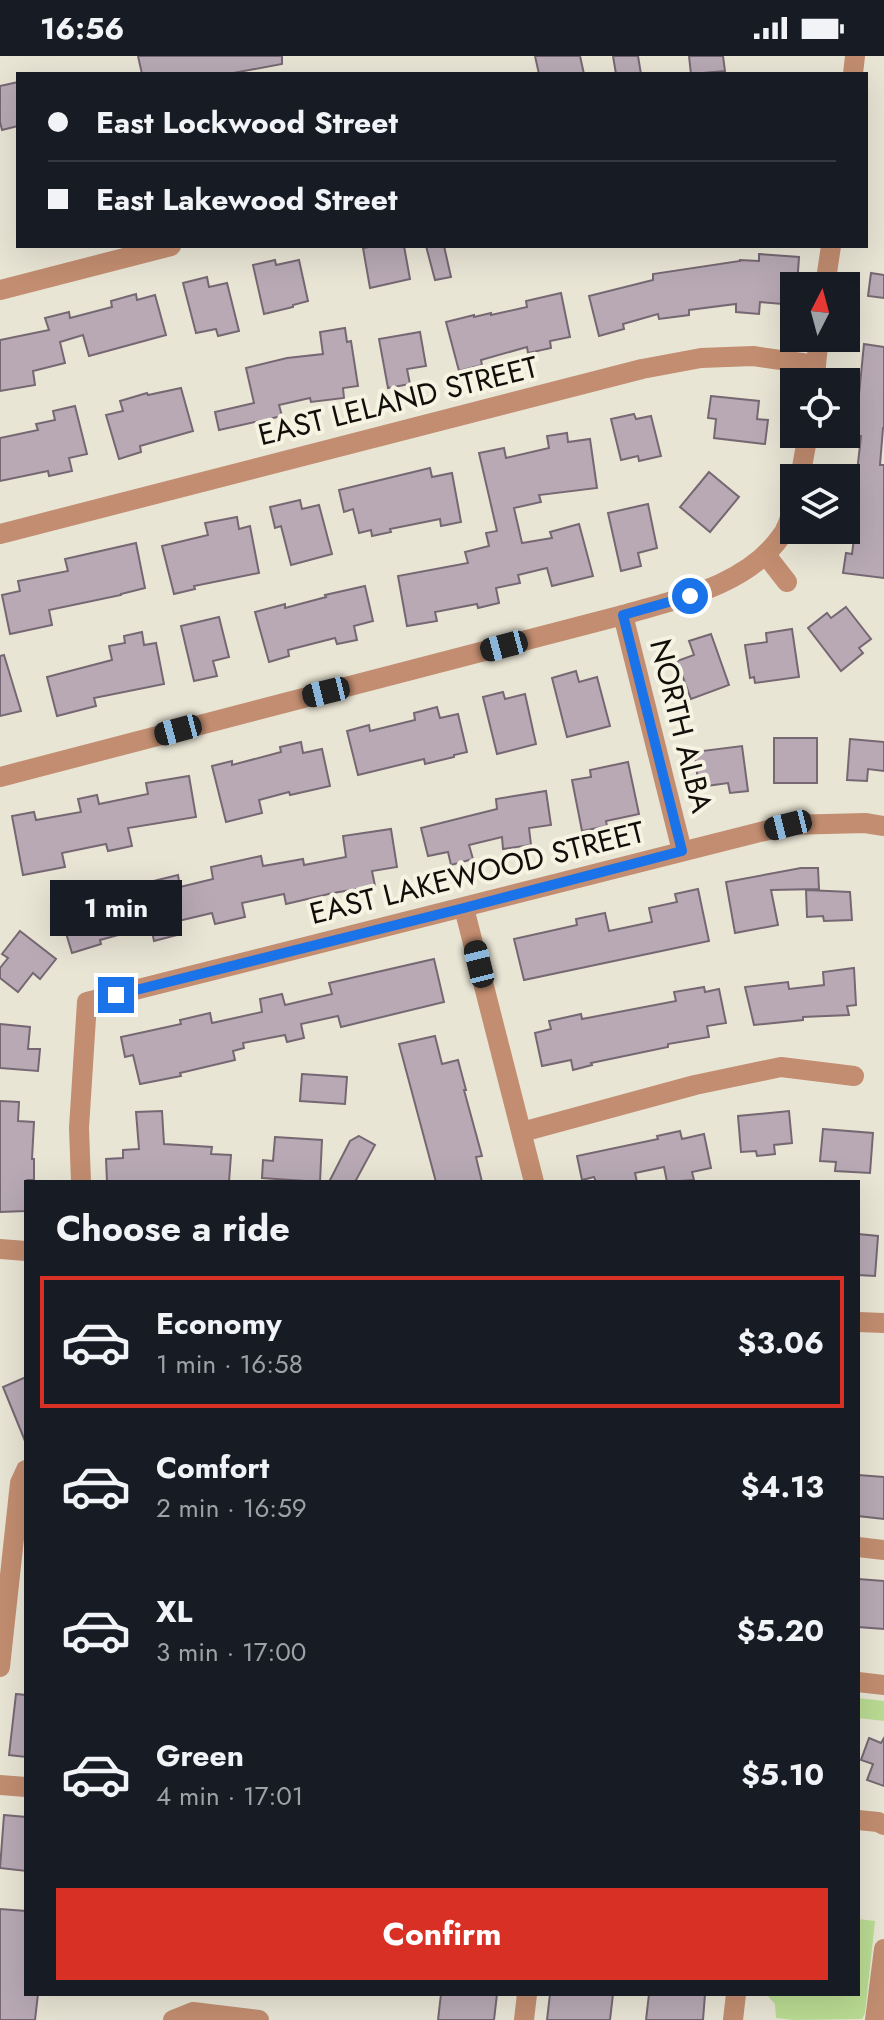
<!DOCTYPE html>
<html lang="en">
<head>
<meta charset="utf-8">
<style>
  :root { --surface:#171b24; --page:#242831; --text:#f1f3f6; --muted:#9ea1a6; --line:#363941; --accent:#d93025 }
  body { margin:0; font-family:Jost,sans-serif; background:var(--page); color:var(--text); height:100vh; display:flex; flex-direction:column; font-size:30px; white-space:nowrap }
  * { box-sizing:border-box; margin:0 }
  p { font-size:26px; color:var(--muted) }
  .icon { flex:none; width:44px; height:44px; fill:none; stroke:currentColor; stroke-width:2; stroke-linecap:round; stroke-linejoin:round }
  .map { position:relative; flex:1; overflow:hidden }
  .drawer { position:absolute; left:24px; top:1124px; width:836px; height:816px; display:flex; flex-direction:column; background:var(--surface); border-radius:0px; box-shadow:0 8px 32px #0002 }
  .drawer>* { flex:none }
  .top-card { position:absolute; left:16px; top:16px; width:852px; height:176px; border-radius:0px; box-shadow:0 8px 32px #0002; display:grid; align-content:center; height:176px; padding:0 32px; background:var(--surface) }
  .needle { width:52px; rotate:6deg }
  .buttons { position:absolute; left:780px; top:216px; display:grid; gap:16px }
  .buttons a { display:grid; place-items:center; width:80px; height:80px; border-radius:0px; background:var(--surface); box-shadow:0 8px 32px #0002; font-size:40px }
  .end { position:absolute; width:36px; height:36px; margin:-18px; border:10px solid #1a73e8; background:#fff; box-shadow:0 0 0 4px #fff }
  .from { border-radius:50% }
  .bubble { position:absolute; height:56px; border-radius:0px; background:var(--surface); box-shadow:0 8px 32px #0002; font-size:26px; font-weight:700; line-height:56px; text-align:center }
  .car { position:absolute; width:24px; height:48px; margin:-24px -12px; border-radius:10px; box-shadow:0 0 6px 2px #0007; background:linear-gradient(#222 24%,#8ab4d8 0 40%,#222 0 76%,#8ab4d8 0 86%,#222 0) }
  .top-card b { display:flex; align-items:center; gap:28px; height:76px; font-size:30px }
  .top-card b+b { border-top:2px solid var(--line) }
  .top-card i { width:20px; height:20px; background:var(--text) }
  ul { padding:0; list-style:none }
  li { display:flex; align-items:center; gap:24px; height:132px; margin:0 16px 12px; padding:0 16px; border:4px solid transparent; border-radius:0px }
  li div { flex:1 }
  li b { display:block; font-size:30px }
  li em { font-style:normal; font-weight:700 }
  li.on { border-color:var(--accent) }
  li>.icon { width:72px; height:72px; stroke-width:1.5 }
  h2 { padding:0 32px; font-size:36px; line-height:96px }
  .button { display:flex; gap:16px; margin-top:auto; padding:16px 32px }
  .button a { flex:1; height:92px; border-radius:0px; background:var(--accent); color:#fff; font-size:32px; font-weight:700; line-height:92px; text-align:center }
  .status { display:flex; justify-content:space-between; align-items:center; height:56px; padding:0 40px; background:var(--surface); direction:ltr }
  .status svg { height:22px; fill:currentColor }
  .map>svg:first-child { display:block }
  .green { fill:#b9db92 }
  .building { fill:#b8a9b4; stroke:#766872; stroke-width:2 }
  .lines { fill:none; stroke-linecap:round; stroke-linejoin:round }
  .minor { stroke:#c28d70; stroke-width:20 }
  .route { stroke:#1a73e8; stroke-width:10 }
  .labels { text-anchor:middle; stroke-width:8; stroke-linejoin:round; paint-order:stroke }
  .street-label { font-size:30px; fill:#100f0a; stroke:#f6f3e2 }
</style>
</head>
<body>
<div class="status"><b>16:56</b><svg viewBox="0 0 49 12"><path d="M0 12V9h3v3zM5 12V6h3v6zM10 12V3h3v9zM15 12V0h3v12zM26 1h20v11H26zM47 4h2v5h-2z"/></svg></div>
<div class="map">
<svg width="884" height="1964" viewBox="0 0 884 1964">
  <rect width="100%" height="100%" fill="#e9e5d5"/>
  <!-- green -->
  <g class="green">
    <path d="M858,1642l26,3v20l-26,-3z"/>
    <path d="M858,1863l17,2 -10,92 -3,6 -68,1 -18,-2 -1,-14 -9,-10h92z"/>
  </g>
  <!-- building -->
  <g class="building">
    <path d="M138,0h144v8l-54,10h-86z"/>
    <path d="M535,0h45l4,18h-45z"/>
    <path d="M613,0h25l3,18h-25z"/>
    <path d="M689,0h34l2,15 -34,3z"/>
    <path d="M18,26v44l-16,4 -2,-8v-36z"/>
    <path d="M375,190h29l6,33 -40,9 -7,-40z"/>
    <path d="M426,190h18l7,31 -16,3z"/>
    <path d="M759,198l40,3 -2,29h-3v19l-34,-3 -1,12 -23,-2v-8l-47,6v5l-30,4 -1,-5 -35,10 1,5 -25,7 -10,-40 64,-16v-6l87,-13v-1l19,1z"/>
    <path d="M275,204l1,5 23,-5 9,41 -15,4v2l-29,7 -11,-49z"/>
    <path d="M871,217l13,2v23l-16,-2z"/>
    <path d="M207,221l2,10 18,-4 12,48 -21,5 -2,-7 -20,4 -13,-50z"/>
    <path d="M561,237l9,44 -20,4 1,7 -23,5 -1,-6 -46,13 1,5 -23,6 -13,-49 28,-7v2l17,-4v2l36,-8 -1,-6z"/>
    <path d="M136,238l1,6 18,-5 11,40 -77,21 -6,-21 -23,7 5,21 -32,8 2,14 -35,6v-51l49,-10 -4,-12 24,-6 1,6 42,-11 -1,-6z"/>
    <path d="M345,272l2,14 4,-1 7,45 -15,2 1,10 -33,4 -1,-4 -31,7 3,11 -63,14 -4,-18 39,-9 -8,-35 41,-10 36,-4 -3,-22z"/>
    <path d="M420,276l6,34 -19,3 3,15 -22,4 -9,-49z"/>
    <path d="M864,288l20,3v81h-1l-3,37h4v113l-41,-5 3,-20 6,1 6,-48 -12,-1v-25l10,1 5,-45 -6,-1z"/>
    <path d="M181,332l12,43 -53,15 1,6 -22,7 -13,-44 17,-4 -3,-10 27,-8 1,2z"/>
    <path d="M711,340l48,5 -2,18 11,1 -3,24 -51,-6 2,-19 -8,-1z"/>
    <path d="M75,350l12,48 -18,4 3,13 -23,5 -1,-5 -48,10v-43l38,-8 -2,-6 19,-4 -2,-9z"/>
    <path d="M634,358l2,5 15,-3 10,40 -22,5 -1,-5 -17,4 -10,-41z"/>
    <path d="M567,377l1,9 22,-3 7,49 -58,7 2,7 -27,6 8,35 30,-5 -2,-6 29,-8 14,52 -41,10 -5,-18 -29,7 2,8 -24,5 3,15 -21,5 -1,-4 -42,8 2,9 -30,5 -9,-50 70,-13 -3,-11 24,-6 -3,-13 11,-2 -18,-78 25,-5 2,10 43,-10 -2,-12z"/>
    <path d="M430,412l2,9 20,-4 9,49 -20,4 -1,-7 -50,10 1,3 -19,4 -1,-6 -12,3 -6,-24 -9,3 -5,-22z"/>
    <path d="M709,416l30,25 -29,35 -30,-25z"/>
    <path d="M300,444l2,9 17,-4 13,49 -41,11 -10,-39 -6,2 -5,-21z"/>
    <path d="M648,448l9,44 -19,5 3,13 -20,5 -13,-58z"/>
    <path d="M237,461l2,12 11,-3 9,47 -65,13 1,3 -21,5 -12,-48 46,-11 -3,-12z"/>
    <path d="M136,487l9,45 -24,6v1l-72,15 3,15 -42,9 -8,-39 18,-4 -2,-10 50,-10 -3,-12z"/>
    <path d="M365,530l8,35 -19,5 3,14 -20,4 -2,-6 -47,12 1,6 -20,6 -14,-50 30,-8v4l41,-11 -1,-2z"/>
    <path d="M846,551l25,32 -12,9 4,5 -22,18 -33,-43 19,-15 4,5z"/>
    <path d="M219,561l10,40 -16,4 4,15 -23,5 -13,-55z"/>
    <path d="M792,573l7,48 -44,6 -1,-6 -4,1 -5,-33 22,-3 -1,-9z"/>
    <path d="M142,576l2,13 12,-2 8,41 -70,14 2,8 -39,10 -10,-39 65,-17 -3,-14 16,-3 -1,-7z"/>
    <path d="M711,578l18,51 -38,14 -14,-38 17,-6 -5,-14z"/>
    <path d="M4,599l17,56 -21,5v-60z"/>
    <path d="M576,615l3,11 18,-5 13,49 -43,11 -15,-59z"/>
    <path d="M503,636l2,7 20,-5 11,50 -39,10 -14,-57z"/>
    <path d="M437,651l3,11 18,-4 9,38 -13,3v2l-29,7 -1,-5 -66,16 -11,-44 22,-6 1,6 45,-11 -1,-7z"/>
    <rect x="774" y="682" width="43" height="45"/>
    <path d="M850,683l34,3v29l-16,-2 -1,12 -20,-1z"/>
    <path d="M301,686l2,11 19,-4 8,37 -40,9 -1,-3 -30,8 3,13 -36,9 -14,-56 20,-5v4l49,-13 -1,-5z"/>
    <path d="M742,690l6,45 -18,2 -2,-10 -29,4 -5,-35z"/>
    <path d="M628,706l11,52 -33,7 1,5 -25,5 -10,-51 19,-3 -1,-7z"/>
    <path d="M189,720l7,41 -68,11 4,18 -24,5 -2,-7 -44,9 3,14 -42,8 -11,-59 22,-4 2,8 45,-8 -3,-13 19,-4 2,9 49,-10 -2,-11z"/>
    <path d="M546,735l5,34 -22,3 2,17 -28,4 -1,-12 -33,8 4,14 -22,6 -3,-13 -20,4 -7,-28 76,-19 -1,-10z"/>
    <path d="M391,773l6,38 -25,4 3,15 -42,7 -47,11 -2,-10 -42,9 3,14 -30,7 -3,-11 -38,9 3,13 -23,6 -3,-15 -51,14 1,4 -29,9 -6,-20h3l-9,-32 55,-15 2,4 61,-15 2,12 33,-8 -2,-12 50,-11 2,10 40,-7 1,6 42,-8 -3,-21z"/>
    <path d="M801,812h17l1,21 -48,1 7,35 -43,8 -9,-51z"/>
    <path d="M698,833l11,52 -185,39 -10,-41 63,-14 -1,-6 29,-6 4,18 43,-9 -3,-14 28,-6 -2,-8z"/>
    <path d="M806,834l44,2 2,28 -28,1 -1,-5 -16,1z"/>
    <path d="M20,875l36,28 -16,20 -7,-6 -15,19 -18,-14v-10l8,-10 -6,-4z"/>
    <path d="M434,903l10,43 -103,25 -3,-11 -37,8 3,14 -17,4 -2,-7 -42,8 1,5 -11,3 2,9 -55,13 1,3 -41,8 -7,-29 -8,2 -4,-20 60,-13 -1,-4 30,-7 2,10 50,-11 -2,-13 22,-5 3,11 47,-11 -3,-11z"/>
    <path d="M854,912l2,37 -9,1 2,9 -46,2v3l-49,5 -9,-38 43,-5 1,7 35,-4 -1,-13z"/>
    <path d="M704,931l1,5 14,-3 7,34 -19,3 2,11 -41,7v3l-77,16 1,2 -19,5 -2,-10 -29,6 -7,-33 16,-4 -2,-8 32,-7 1,5 94,-18 -2,-9z"/>
    <path d="M0,968l30,3 -2,22h12l-2,22 -38,-3z"/>
    <path d="M435,980l7,28 16,-4 8,30h-2l18,66 -6,1 6,25h-46l-37,-138z"/>
    <path d="M302,1018l45,3 -2,27 -45,-3z"/>
    <path d="M0,1045l19,1 -1,19 16,1 -2,37h2v21h-7l-1,2v29l-26,1z"/>
    <path d="M162,1055l2,33 48,3 -1,7 20,1 -2,27h-122l-1,-23 17,-1v-8l16,-1 -3,-37z"/>
    <path d="M789,1055l3,32 -18,2 1,9 -18,2 -1,-5 -15,1 -3,-36z"/>
    <path d="M823,1073l50,4 -3,40 -35,-2 1,-9 -16,-1z"/>
    <path d="M680,1075l2,8 22,-5 7,34 -19,4 2,8 -27,2 -3,-15 -29,6 2,9h-41l-2,-5 -12,3 -5,-24 81,-17 -1,-3z"/>
    <path d="M359,1080l16,9 -20,37h-26l21,-41z"/>
    <path d="M275,1081l47,3 -2,42 -58,-4 1,-18 10,1z"/>
    <path d="M858,1178l20,2 -3,40 -17,-1z"/>
    <path d="M26,1321v64h-1l-22,-54z"/>
    <path d="M858,1419l26,2v42l-26,-3z"/>
    <path d="M858,1523l26,2v48l-26,-2z"/>
    <path d="M16,1638l10,1v62l-17,-2z"/>
    <path d="M869,1682l12,5 3,-5v48l-17,-6 6,-16 -12,-4z"/>
    <path d="M4,1759l22,2v54l-26,-3z"/>
    <path d="M0,1853l26,2v83h12l-3,26h-35z"/>
    <path d="M441,1938h56l-3,26h-56z"/>
    <path d="M550,1938h63l-3,26h-63z"/>
    <path d="M649,1938h56l-2,26h-57z"/>
  </g>
  <g class="lines">
    <!-- minor -->
    <g class="minor">
      <path d="M853,18l2,-18"/>
      <path d="M825,230l6,-40"/>
      <path d="M0,234l171,-44"/>
      <path d="M814,326l5,-44"/>
      <path d="M800,422l8,-44"/>
      <path d="M0,478l642,-165 59,-11 52,-2 63,9"/>
      <path d="M766,499l21,27"/>
      <path d="M623,559l59,236"/>
      <path d="M0,721l623,-162c55,-16 124,-29 159,-80 6,-8 8,-19 12,-28"/>
      <path d="M464,852l70,274"/>
      <path d="M522,1076l173,-47 86,-18 73,9"/>
      <path d="M81,1126l-2,-54 8,-126 701,-177 77,-2 19,3"/>
      <path d="M0,1193l26,2"/>
      <path d="M858,1266l26,1"/>
      <path d="M858,1491l26,3"/>
      <path d="M0,1611l20,-184 6,-13"/>
      <path d="M858,1626l26,3"/>
      <path d="M0,1729l26,2"/>
      <path d="M858,1764l20,2 6,3"/>
      <path d="M173,1964l20,-8 66,8"/>
      <path d="M524,1964l3,-26"/>
      <path d="M733,1964l3,-26"/>
      <path d="M875,1964l9,-71"/>
    </g>
  </g>
  <g class="lines">
    <!-- route -->
    <path class="route" d="M116,939l348,-87 218,-57 -59,-236 67,-19"/>
  </g>
  <g class="labels">
    <!-- street labels -->
    <g class="street-label">
      <text transform="translate(398 345) rotate(-14)" y="10">EAST LELAND STREET</text>
      <text transform="translate(681 670) rotate(76)" y="10">NORTH ALBA</text>
      <text transform="translate(477 817) rotate(-14)" y="10">EAST LAKEWOOD STREET</text>
    </g>
  </g>
</svg>
<div class="buttons">
<a><svg class="needle" viewBox="-14 -14 28 28"><path d="M0-13l5 13h-10z" fill="#e53935"/><path d="M0 13l5-13h-10z" fill="#9ea1a6"/></svg></a>
<a><svg class="icon" aria-label="locate" viewBox="0 0 24 24"><circle cx="12" cy="12" r="6"/><path d="M12 2v4M12 18v4M2 12h4M18 12h4"/></svg></a>
<a><svg class="icon" aria-label="layers" viewBox="0 0 24 24"><path d="M12 4l9 5-9 5-9-5zM3 14l9 5 9-5"/></svg></a>
</div>
<i class="end from" style="left:690px;top:540px"></i>
<i class="end" style="left:116px;top:939px"></i>
<div class="bubble" style="left:50px;top:824px;width:132px">1 min</div>
<i class="car" style="left:504px;top:590px;rotate:255deg"></i>
<i class="car" style="left:326px;top:636px;rotate:256deg"></i>
<i class="car" style="left:178px;top:674px;rotate:255deg"></i>
<i class="car" style="left:788px;top:769px;rotate:256deg"></i>
<i class="car" style="left:479px;top:908px;rotate:346deg"></i>
<div class="top-card">
<b><i class="from"></i>East Lockwood Street</b>
<b><i></i>East Lakewood Street</b>
</div>
<section class="drawer">
<h2>Choose a ride</h2>
<ul>
<li class="on"><svg class="icon" aria-label="car" viewBox="0 0 24 24"><path d="M5 17H2v-5l4-1 3-4h7l3 4 3 1v5h-3M9 17h6M6 11h13"/><circle cx="7" cy="17" r="2"/><circle cx="17" cy="17" r="2"/></svg><div><b>Economy</b><p>1 min · 16:58</p></div><em>$3.06</em></li>
<li><svg class="icon" aria-label="car" viewBox="0 0 24 24"><path d="M5 17H2v-5l4-1 3-4h7l3 4 3 1v5h-3M9 17h6M6 11h13"/><circle cx="7" cy="17" r="2"/><circle cx="17" cy="17" r="2"/></svg><div><b>Comfort</b><p>2 min · 16:59</p></div><em>$4.13</em></li>
<li><svg class="icon" aria-label="car" viewBox="0 0 24 24"><path d="M5 17H2v-5l4-1 3-4h7l3 4 3 1v5h-3M9 17h6M6 11h13"/><circle cx="7" cy="17" r="2"/><circle cx="17" cy="17" r="2"/></svg><div><b>XL</b><p>3 min · 17:00</p></div><em>$5.20</em></li>
<li><svg class="icon" aria-label="car" viewBox="0 0 24 24"><path d="M5 17H2v-5l4-1 3-4h7l3 4 3 1v5h-3M9 17h6M6 11h13"/><circle cx="7" cy="17" r="2"/><circle cx="17" cy="17" r="2"/></svg><div><b>Green</b><p>4 min · 17:01</p></div><em>$5.10</em></li>
</ul>
<div class="button"><a>Confirm</a></div>
</section>
</div>
</body>
</html>
